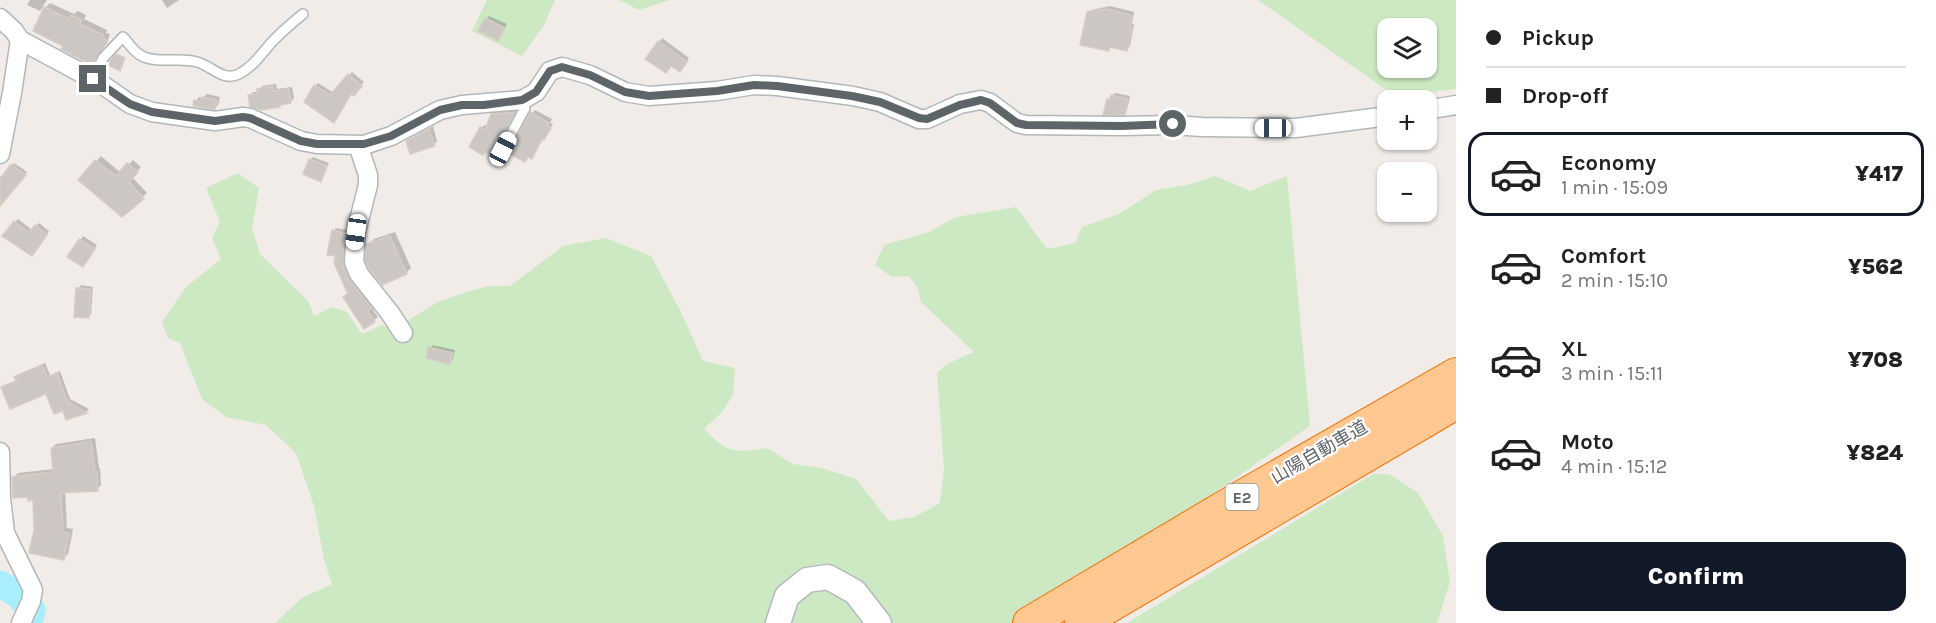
<!DOCTYPE html>
<html lang="en">
<head>
<meta charset="utf-8">
<style>
  :root { --surface:#fff; --page:#f2f2f2; --text:#222; --muted:#767676; --line:#e0e0e0; --accent:#111827 }
  body { margin:0; font-family:Karla,"Noto Sans JP",sans-serif; background:var(--page); color:var(--text); height:100vh; display:flex; flex-direction:column; font-size:22px; white-space:nowrap }
  * { box-sizing:border-box; margin:0 }
  p { font-size:20px; color:var(--muted) }
  .icon { flex:none; width:33px; height:33px; fill:none; stroke:currentColor; stroke-width:2; stroke-linecap:round; stroke-linejoin:round }
  .map { position:relative; flex:1; overflow:hidden }
  .panel { display:flex; flex-direction:column; background:var(--surface); width:480px }
  .panel>* { flex:none }
  .banner { display:grid; align-content:center; height:132px; padding:0 30px; background:var(--surface) }
  .buttons { position:absolute; left:1377px; top:18px; display:grid; gap:12px }
  .buttons a { display:grid; place-items:center; width:60px; height:60px; border-radius:12px; background:var(--surface); box-shadow:0 2px 4px #0004; font-size:30px }
  .end { position:absolute; width:27px; height:27px; margin:-14px; border:8px solid #5e6568; background:#fff; box-shadow:0 0 0 3px #fff }
  .from { border-radius:50% }
  .car { position:absolute; width:18px; height:36px; margin:-18px -9px; border-radius:8px; box-shadow:0 0 4px 2px #0007; background:linear-gradient(#fff 24%,#345 0 40%,#fff 0 76%,#345 0 86%,#fff 0) }
  .banner b { display:flex; align-items:center; gap:21px; height:57px; font-size:22px }
  .banner b+b { border-top:2px solid var(--line) }
  .banner i { width:15px; height:15px; background:var(--text) }
  ul { padding:0; list-style:none }
  li { display:flex; align-items:center; gap:18px; height:84px; margin:0 12px 9px; padding:0 18px; border:3px solid transparent; border-radius:18px }
  li div { flex:1 }
  li b { display:block; font-size:22px }
  li em { font-style:normal; font-weight:800 }
  li.selected { border-color:var(--accent) }
  li>.icon { width:54px; height:54px; stroke-width:1.5 }
  .button { display:flex; gap:12px; margin-top:auto; padding:12px 30px }
  .button a { flex:1; height:69px; border-radius:18px; background:var(--accent); color:#fff; font-size:24px; font-weight:800; line-height:69px; text-align:center }
  main { display:flex; flex:1; min-height:0 }
  .map>svg:first-child { display:block }
  .green { fill:#cce9c3; fill-rule:evenodd }
  .shadow { fill:#0003 }
  .lines { fill:none; stroke-linecap:round; stroke-linejoin:round }
  .river { stroke:#a9eeff; stroke-width:27 }
  .building { fill:#ccc7c3; stroke:#d6cdc5; stroke-width:1.5 }
  .service-casing { stroke:#b2b7ba; stroke-width:12 }
  .minor-casing { stroke:#b2b7ba; stroke-width:21 }
  .secondary-casing { stroke:#b3b9bc; stroke-width:27 }
  .motorway-casing { stroke:#f86e00; stroke-width:34 }
  .service { stroke:#fff; stroke-width:9 }
  .minor { stroke:#fff; stroke-width:18 }
  .secondary { stroke:#fff; stroke-width:24 }
  .motorway { stroke:#ffc890; stroke-width:32 }
  .route { stroke:#5e6568; stroke-width:8 }
  .labels { text-anchor:middle; stroke-width:4.5; stroke-linejoin:round; paint-order:stroke }
  .shield { fill:#fff; stroke:#8e9395; stroke-width:1.5 }
  .shield-label { font-size:16px; font-weight:bold; fill:#5e6568 }
  .street-label { font-size:18px; fill:#5e6568; stroke:#fff }
</style>
</head>
<body>
<main>
<div class="map">
<svg width="1456" height="623" viewBox="0 0 1456 623">
  <rect width="100%" height="100%" fill="#f1ece7"/>
  <!-- green -->
  <g class="green">
    <path d="M487,0h68l-11,25 -22,31 -50,-25z"/>
    <path d="M619,0h51l-31,10z"/>
    <path d="M1258,0h198v89l-61,7zM1426,28v40h-38v-40z"/>
    <path d="M238,173l21,15 -7,41 8,25 48,47 6,15 18,-9 15,5 15,22 20,-9 10,5 46,-28 31,-11 20,-5h21l53,-40 43,-8 45,18 31,58 21,47 32,7 -2,27 -11,17 -18,17c23,24 31,24 63,19l26,16 29,4 34,11 33,42 25,-4 26,-14 4,-34 -7,-96 10,-9 27,-12 -53,-50 -4,-15 -8,-11 -17,1 -17,-12 9,-20 45,-13 27,-15 60,-10 31,42 28,-6 7,-16 37,-13 37,-24 31,-5 28,-9 35,15 37,-15 23,250 -283,197h-752l27,-25 30,-14 -8,-24 -10,-54 -18,-53 -30,-28 -40,-8 -24,-18 -22,-56 -12,-5 -6,-16 24,-35 35,-28 -9,-21 8,-16 -14,-34z"/>
    <path d="M1373,474h16l29,19 25,43 7,46 -13,41h-310z"/>
  </g>
  <!-- shadow -->
  <g class="shadow">
    <path d="M30,0h17l-7,11 -13,-6z"/>
    <path d="M162,0h17l-12,8z"/>
    <path d="M50,3l24,11 4,-3 8,4 -2,4 23,11 -1,3 4,1 -3,9 -15,20 -27,-18 -20,-37z"/>
    <path d="M1110,6l24,6 -2,12h2l-4,22 -3,3 -16,-2 -3,3 -20,-37 3,-3z"/>
    <path d="M489,16l18,8 -9,15 -12,-20z"/>
    <path d="M662,38l27,20 -6,9 -24,-25z"/>
    <path d="M352,72l12,10 -10,12 -2,-2 -16,26 -21,-32 3,-3 16,10z"/>
    <path d="M276,84l1,5 15,-2 2,11 -3,3 -41,-5 3,-4h6l3,-6z"/>
    <path d="M1115,93l15,3 -3,14 -3,3 -16,-14z"/>
    <path d="M207,94l13,3 -2,8 -3,3 -19,-7 3,-4 4,1z"/>
    <path d="M535,110l17,9 -2,4 3,1 -22,33 1,-44z"/>
    <path d="M496,111h20l-23,44 -12,-27 4,-3 3,2 4,-12z"/>
    <path d="M433,126l4,15 -3,4 -26,-4z"/>
    <path d="M101,156l20,17 12,-13 8,7 -9,10 15,16 -25,22 -42,-35z"/>
    <path d="M313,157l16,6 -8,17 -11,-20z"/>
    <path d="M14,163l13,9 -22,25 -5,-4v-17l3,1z"/>
    <path d="M18,219l14,11 7,-7 10,8 -14,21 -32,-17z"/>
    <path d="M336,228l11,2 27,74 -3,3 7,10 -13,10 -16,-34 -16,-62z"/>
    <path d="M395,232l16,36 -5,5 -38,-29 6,-5z"/>
    <path d="M83,236l14,9 -14,20 -14,-8z"/>
    <path d="M81,285l12,2 -2,27 -3,3 -10,-28z"/>
    <path d="M433,345l22,5 -2,9 -4,4 -19,-15z"/>
    <path d="M45,363l5,12 10,-4 10,28 19,10 -3,3 -19,7 -3,-10 -17,-17 -44,-4 14,-8 -1,-3 3,-3z"/>
    <path d="M95,438l4,30h1l1,17 -4,4 -32,2 2,37 6,1 -5,25 -4,4 -29,-28 -1,-31 -21,-21 5,-5 36,-4 -2,-21 4,-4z"/>
  </g>
  <g class="lines">
    <!-- river -->
    <path class="river" d="M0,584l18,11 14,15 -3,13"/>
  </g>
  <!-- building -->
  <g class="building">
    <path d="M44,7l25,12 2,-4 11,5 -2,4 23,11 -1,3 4,2 -4,7 1,1 -11,17 -31,-16 2,-3 -30,-15z"/>
    <path d="M1106,9l26,6 -2,11 2,1 -5,24 -17,-4 -1,4 -29,-6 7,-33z"/>
    <path d="M485,18l20,10 -7,13 -20,-10z"/>
    <path d="M658,41l29,21 -7,10 -9,-6 -5,7 -21,-14z"/>
    <path d="M116,54l9,4 -5,13 -13,-6z"/>
    <path d="M348,74l14,12 -8,10 -3,-2 -17,29 -30,-21 10,-17 16,10z"/>
    <path d="M273,86l1,5 15,-2 2,14 -11,2v2l-19,3 -11,-3 -2,-12 9,-1v-5z"/>
    <path d="M1111,95l17,4 -3,16h-22l4,-16h3z"/>
    <path d="M202,97l15,3 -2,10 -22,-4 1,-6 7,2z"/>
    <path d="M512,112l3,1 -22,43 -8,-4 -2,3 -14,-8 11,-20 5,3 6,-16z"/>
    <path d="M530,112l19,11 -1,3 3,2 -7,12 -2,-1 -10,20 -4,-2 -3,5 -17,-9z"/>
    <path d="M429,129l6,17 -25,8 -4,-13z"/>
    <path d="M309,159l18,7 -6,16 -18,-8z"/>
    <path d="M95,160l21,16 11,-13 11,9 -9,10 15,17 -22,18 -44,-37z"/>
    <path d="M11,164l15,11 -26,31v-27z"/>
    <path d="M14,221l15,12 6,-8 12,10 -15,21 -30,-20z"/>
    <path d="M332,230l13,3 -1,33 6,15 22,27 -4,3 7,11 -11,7 -21,-32 5,-3 -14,-31 1,-6 2,-1 -10,-1z"/>
    <path d="M390,236l17,38 -25,11 -13,-17 -4,-8 1,-16z"/>
    <path d="M79,239l16,10 -12,18 -16,-10z"/>
    <path d="M76,288l15,1 -2,29 -15,-1z"/>
    <path d="M428,347l25,6 -3,11 -24,-6z"/>
    <path d="M42,365l5,12 10,-4 10,28 20,12 -21,7 -3,-9 -9,3 -8,-20 -36,15 -9,-22 15,-6 -2,-4z"/>
    <path d="M91,441l4,31h2l1,19 -37,2 2,39 6,1 -5,27 -35,-7 5,-23 -1,-30 -5,1v-4l-15,1 -1,-21 41,-5 -2,-24z"/>
  </g>
  <g class="lines">
    <!-- service casing -->
    <g class="service-casing">
      <g id="service">
        <path d="M93,79l10,-21 20,-21c7,8 13,18 24,21 16,5 33,-1 50,4 15,4 26,20 42,12 14,-7 22,-20 33,-32 9,-10 20,-19 31,-28"/>
        <path d="M503,149l22,-41 -3,-8"/>
      </g>
    </g>
    <!-- minor casing -->
    <g class="minor-casing">
      <g id="minor">
        <path d="M0,18l14,13 6,9 80,43 30,21 22,8 63,9 28,-4 7,1 51,23 16,3 47,1 27,-9 49,-26 22,-5 60,-5 14,-8 14,-21 12,-4 28,8 35,17 24,4 68,-5 37,-6 23,1 76,10 27,6 39,17h8l33,-15 21,-4 9,3 27,20 9,2 95,1 52,-1 29,2 94,1 92,-12"/>
        <path d="M1426,110l30,-5"/>
        <path d="M358,145l10,30v10l-12,47 -2,30 5,12 31,39 13,20"/>
        <path d="M0,154l12,-61 8,-53"/>
        <path d="M0,452l1,46 4,35 28,57 -2,11 -10,22"/>
      </g>
    </g>
    <!-- secondary casing -->
    <g class="secondary-casing">
      <path id="secondary" d="M778,623l9,-27 20,-16 21,-3 27,15 24,31"/>
    </g>
    <!-- motorway casing -->
    <g class="motorway-casing">
      <g id="motorway">
        <path d="M1029,623l205,-122 222,-127"/>
        <path d="M1081,623l375,-220"/>
      </g>
    </g>
    <!-- service -->
    <use href="#service" class="service"/>
    <!-- minor -->
    <use href="#minor" class="minor"/>
    <!-- secondary -->
    <use href="#secondary" class="secondary"/>
    <!-- motorway -->
    <use href="#motorway" class="motorway"/>
  </g>
  <g class="lines">
    <!-- route -->
    <path class="route" d="M93,79l37,25 22,8 63,9 28,-4 7,1 51,23 16,3h47l27,-8 49,-26 22,-5h22l38,-5 14,-8 14,-21 12,-4 28,8 35,17 24,4 68,-5 37,-6 23,1 75,10 28,6 39,16 8,1 33,-14 21,-5 9,3 27,20 9,2 95,1 52,-2"/>
  </g>
  <g class="labels">
    <!-- shield labels -->
    <rect class="shield" x="1225.5" y="484" width="33" height="26" rx="4.5"/>
    <g class="shield-label">
      <text x="1242" y="503">E2</text>
    </g>
    <!-- street labels -->
    <g class="street-label">
      <text transform="translate(1319 452) rotate(-30)" y="6">山陽自動車道</text>
    </g>
  </g>
</svg>
<div class="buttons">
<a><svg class="icon" aria-label="layers" viewBox="0 0 24 24"><path d="M12 4l9 5-9 5-9-5zM3 14l9 5 9-5"/></svg></a>
<a>+</a>
<a>−</a>
</div>
<i class="end from" style="left:1173px;top:124px"></i>
<i class="end" style="left:93px;top:79px"></i>
<i class="car" style="left:1273px;top:128px;rotate:270deg"></i>
<i class="car" style="left:503px;top:149px;rotate:28deg"></i>
<i class="car" style="left:356px;top:232px;rotate:188deg"></i>
</div>
<section class="panel">
<div class="banner">
<b><i class="from"></i>Pickup</b>
<b><i></i>Drop-off</b>
</div>
<ul>
<li class="selected"><svg class="icon" aria-label="car" viewBox="0 0 24 24"><path d="M5 17H2v-5l4-1 3-4h7l3 4 3 1v5h-3M9 17h6M6 11h13"/><circle cx="7" cy="17" r="2"/><circle cx="17" cy="17" r="2"/></svg><div><b>Economy</b><p>1 min · 15:09</p></div><em>¥417</em></li>
<li><svg class="icon" aria-label="car" viewBox="0 0 24 24"><path d="M5 17H2v-5l4-1 3-4h7l3 4 3 1v5h-3M9 17h6M6 11h13"/><circle cx="7" cy="17" r="2"/><circle cx="17" cy="17" r="2"/></svg><div><b>Comfort</b><p>2 min · 15:10</p></div><em>¥562</em></li>
<li><svg class="icon" aria-label="car" viewBox="0 0 24 24"><path d="M5 17H2v-5l4-1 3-4h7l3 4 3 1v5h-3M9 17h6M6 11h13"/><circle cx="7" cy="17" r="2"/><circle cx="17" cy="17" r="2"/></svg><div><b>XL</b><p>3 min · 15:11</p></div><em>¥708</em></li>
<li><svg class="icon" aria-label="car" viewBox="0 0 24 24"><path d="M5 17H2v-5l4-1 3-4h7l3 4 3 1v5h-3M9 17h6M6 11h13"/><circle cx="7" cy="17" r="2"/><circle cx="17" cy="17" r="2"/></svg><div><b>Moto</b><p>4 min · 15:12</p></div><em>¥824</em></li>
</ul>
<div class="button"><a>Confirm</a></div>
</section>
</main>
</body>
</html>
